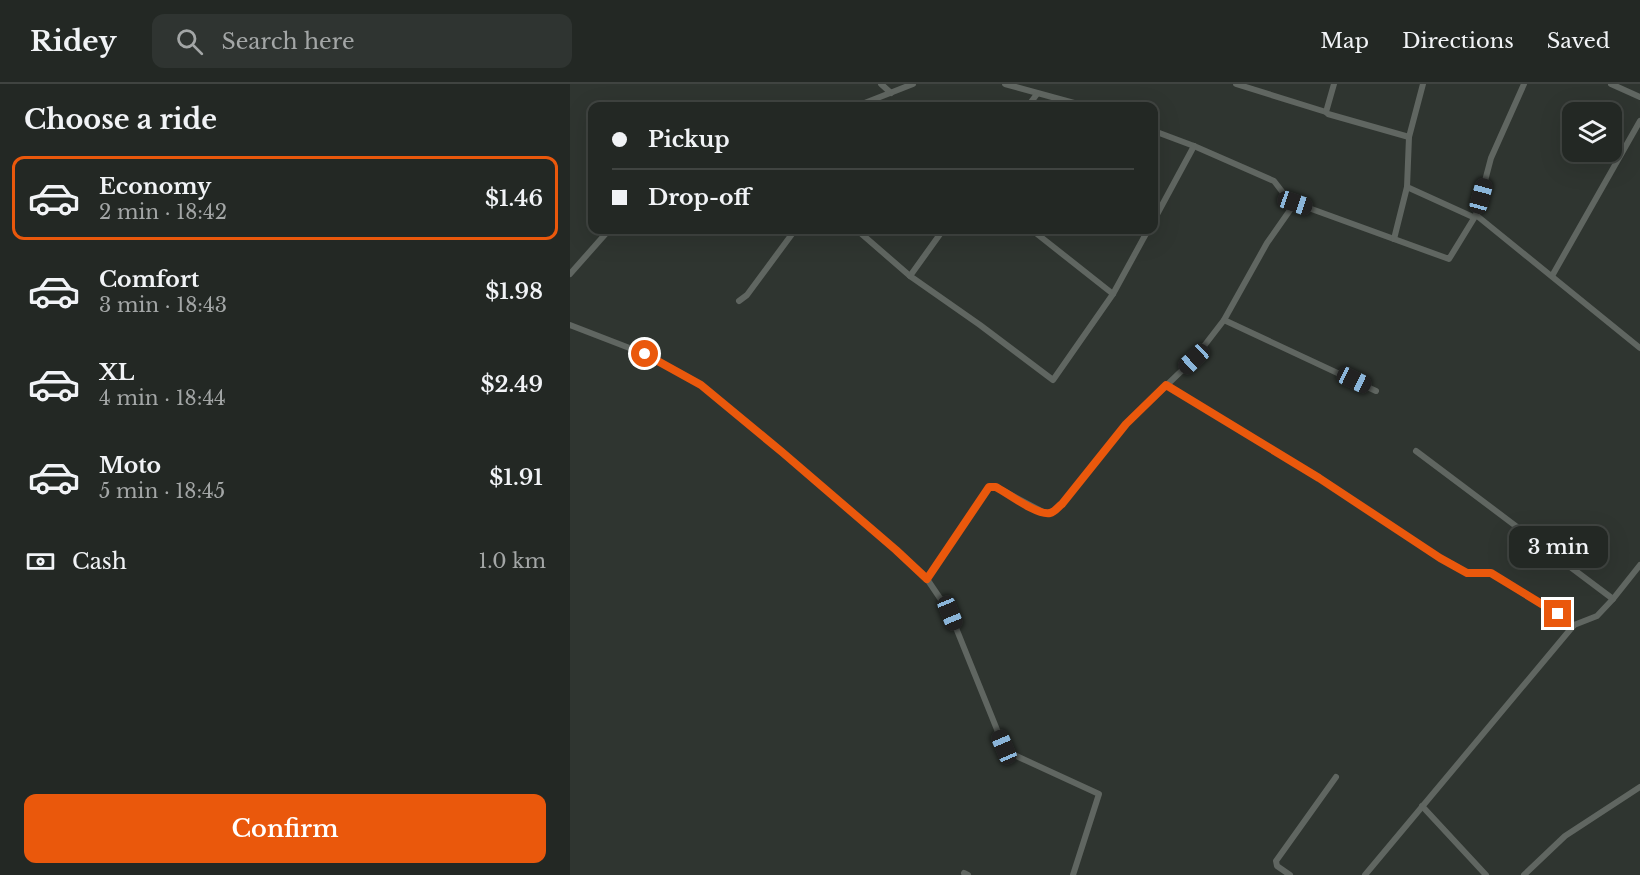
<!DOCTYPE html>
<html lang="en">
<head>
<meta charset="utf-8">
<style>
  :root { --surface:#232824; --page:#2f3431; --text:#f1f3f6; --muted:#a3a6a6; --line:#404441; --accent:#ea580c }
  body { margin:0; font-family:"Libre Baskerville",serif; background:var(--page); color:var(--text); height:100vh; display:flex; flex-direction:column; font-size:22px; white-space:nowrap }
  * { box-sizing:border-box; margin:0 }
  p { font-size:20px; color:var(--muted) }
  .icon { flex:none; width:33px; height:33px; fill:none; stroke:currentColor; stroke-width:2; stroke-linecap:round; stroke-linejoin:round }
  .map { position:relative; flex:1; overflow:hidden }
  .panel { display:flex; flex-direction:column; background:var(--surface); width:570px }
  .panel>* { flex:none }
  .hud { position:absolute; left:18px; top:18px; width:570px; height:132px; border-radius:12px; box-shadow:0 6px 24px #0002,0 0 0 2px var(--line); display:grid; align-content:center; height:132px; padding:0 24px; background:var(--surface) }
  .controls { position:absolute; left:992px; top:18px; display:grid; gap:12px }
  .controls a { display:grid; place-items:center; width:60px; height:60px; border-radius:12px; background:var(--surface); box-shadow:0 6px 24px #0002,0 0 0 2px var(--line); font-size:30px }
  .end { position:absolute; width:27px; height:27px; margin:-14px; border:8px solid #ea580c; background:#fff; box-shadow:0 0 0 3px #fff }
  .from { border-radius:50% }
  .bubble { position:absolute; height:42px; border-radius:12px; background:var(--surface); box-shadow:0 6px 24px #0002,0 0 0 2px var(--line); font-size:20px; font-weight:600; line-height:42px; text-align:center }
  .car { position:absolute; width:18px; height:36px; margin:-18px -9px; border-radius:8px; box-shadow:0 0 4px 2px #0007; background:linear-gradient(#222 24%,#8ab4d8 0 40%,#222 0 76%,#8ab4d8 0 86%,#222 0) }
  .hud b { display:flex; align-items:center; gap:21px; height:57px; font-size:22px }
  .hud b+b { border-top:2px solid var(--line) }
  .hud i { width:15px; height:15px; background:var(--text) }
  ul { padding:0; list-style:none }
  li { display:flex; align-items:center; gap:18px; height:84px; margin:0 12px 9px; padding:0 12px; border:3px solid transparent; border-radius:12px }
  li div { flex:1 }
  li b { display:block; font-size:22px }
  li em { font-style:normal; font-weight:600 }
  li.active { border-color:var(--accent) }
  li>.icon { width:54px; height:54px; stroke-width:1.5 }
  h2 { padding:0 24px; font-size:27px; line-height:72px }
  .pay { display:flex; align-items:center; gap:15px; height:66px; padding:0 24px; font-size:22px }
  .pay p { margin-inline-start:auto }
  .cta { display:flex; gap:12px; margin-top:auto; padding:12px 24px }
  .cta a { flex:1; height:69px; border-radius:12px; background:var(--accent); color:#fff; font-size:24px; font-weight:600; line-height:69px; text-align:center }
  header { display:flex; align-items:center; gap:36px; box-sizing:border-box; height:84px; padding:0 30px; background:var(--surface); border-bottom:2px solid var(--line) }
  header strong { font-size:28px }
  nav { display:flex; gap:33px; margin-inline-start:auto; font-size:21px }
  .search { width:420px; height:54px; background:var(--page); display:flex; align-items:center; gap:15px; box-sizing:border-box; padding:0 21px; border-radius:12px; color:var(--muted); font-size:22px }
  main { display:flex; flex:1; min-height:0 }
  .map>svg:first-child { display:block }
  .lines { fill:none; stroke-linecap:round; stroke-linejoin:round }
  .street { stroke:#606661; stroke-width:6 }
  .route { stroke:#ea580c; stroke-width:8 }
</style>
</head>
<body>
<header>
<strong>Ridey</strong>
<div class="search"><svg class="icon" aria-label="search" viewBox="0 0 24 24"><circle cx="10" cy="10" r="6"/><path d="M15 15l6 6"/></svg>Search here</div>
<nav><a>Map</a><a>Directions</a><a>Saved</a></nav>
</header>
<main>
<section class="panel">
<h2>Choose a ride</h2>
<ul>
<li class="active"><svg class="icon" aria-label="car" viewBox="0 0 24 24"><path d="M5 17H2v-5l4-1 3-4h7l3 4 3 1v5h-3M9 17h6M6 11h13"/><circle cx="7" cy="17" r="2"/><circle cx="17" cy="17" r="2"/></svg><div><b>Economy</b><p>2 min · 18:42</p></div><em>$1.46</em></li>
<li><svg class="icon" aria-label="car" viewBox="0 0 24 24"><path d="M5 17H2v-5l4-1 3-4h7l3 4 3 1v5h-3M9 17h6M6 11h13"/><circle cx="7" cy="17" r="2"/><circle cx="17" cy="17" r="2"/></svg><div><b>Comfort</b><p>3 min · 18:43</p></div><em>$1.98</em></li>
<li><svg class="icon" aria-label="car" viewBox="0 0 24 24"><path d="M5 17H2v-5l4-1 3-4h7l3 4 3 1v5h-3M9 17h6M6 11h13"/><circle cx="7" cy="17" r="2"/><circle cx="17" cy="17" r="2"/></svg><div><b>XL</b><p>4 min · 18:44</p></div><em>$2.49</em></li>
<li><svg class="icon" aria-label="car" viewBox="0 0 24 24"><path d="M5 17H2v-5l4-1 3-4h7l3 4 3 1v5h-3M9 17h6M6 11h13"/><circle cx="7" cy="17" r="2"/><circle cx="17" cy="17" r="2"/></svg><div><b>Moto</b><p>5 min · 18:45</p></div><em>$1.91</em></li>
</ul>
<div class="pay"><svg class="icon" aria-label="cash" viewBox="0 0 24 24"><path d="M3 7h18v10H3z"/><circle cx="12" cy="12" r="2"/></svg>Cash<p>1.0 km</p></div>
<div class="cta"><a>Confirm</a></div>
</section>
<div class="map">
<svg width="1070" height="791" viewBox="0 0 1070 791">
  <rect width="100%" height="100%" fill="#2f3530"/>
  <g class="lines">
    <!-- street -->
    <g class="street">
      <path d="M311,0l10,9"/>
      <path d="M435,0l80,22"/>
      <path d="M666,0l90,28"/>
      <path d="M764,0l-8,28 2,2 81,23"/>
      <path d="M1041,0l29,13"/>
      <path d="M287,22l56,-22"/>
      <path d="M458,22l9,-12"/>
      <path d="M584,47l40,15 80,35 10,13 11,9 154,56 27,-44 15,-57 33,-74"/>
      <path d="M837,103l66,30"/>
      <path d="M906,131l164,133"/>
      <path d="M584,136l40,-74"/>
      <path d="M287,146l53,46"/>
      <path d="M373,146l-33,46 70,49 73,55 60,-86 35,-64"/>
      <path d="M462,146l81,64"/>
      <path d="M824,155l13,-52 2,-50 14,-53"/>
      <path d="M0,190l39,-44"/>
      <path d="M982,192l88,-155"/>
      <path d="M169,217l8,-6 48,-65"/>
      <path d="M654,236l152,71"/>
      <path d="M0,241l75,29 56,31 81,67 114,98 31,29 23,34 54,134 8,7 87,40 -26,81"/>
      <path d="M596,301l153,93 121,80 26,15h25l83,52"/>
      <path d="M846,367l197,148"/>
      <path d="M357,495l62,-92h7l49,26h7l10,-9 64,-80 68,-65 30,-39 43,-77 28,-40"/>
      <path d="M852,722l64,69"/>
      <path d="M394,789l4,2"/>
      <path d="M720,791l-13,-9 -1,-5 60,-84"/>
      <path d="M795,791l209,-250 23,-9 16,-17 27,-34"/>
      <path d="M954,791l41,-39 75,-49"/>
    </g>
  </g>
  <g class="lines">
    <!-- route -->
    <path class="route" d="M75,270l56,31 81,67 114,98 31,29 62,-92h7c11,6 42,29 54,26 5,-1 8,-6 12,-9l64,-80 40,-39 153,93 121,80 27,15h24l67,41"/>
  </g>
</svg>
<div class="controls">
<a><svg class="icon" aria-label="layers" viewBox="0 0 24 24"><path d="M12 4l9 5-9 5-9-5zM3 14l9 5 9-5"/></svg></a>
</div>
<i class="end from" style="left:75px;top:270px"></i>
<i class="end" style="left:988px;top:530px"></i>
<div class="bubble" style="left:939px;top:442px;width:99px">3 min</div>
<i class="car" style="left:911px;top:112px;rotate:15deg"></i>
<i class="car" style="left:725px;top:119px;rotate:109deg"></i>
<i class="car" style="left:624px;top:275px;rotate:227deg"></i>
<i class="car" style="left:784px;top:296px;rotate:115deg"></i>
<i class="car" style="left:380px;top:529px;rotate:158deg"></i>
<i class="car" style="left:434px;top:663px;rotate:337deg"></i>
<div class="hud">
<b><i class="from"></i>Pickup</b>
<b><i></i>Drop-off</b>
</div>
</div>
</main>
</body>
</html>
